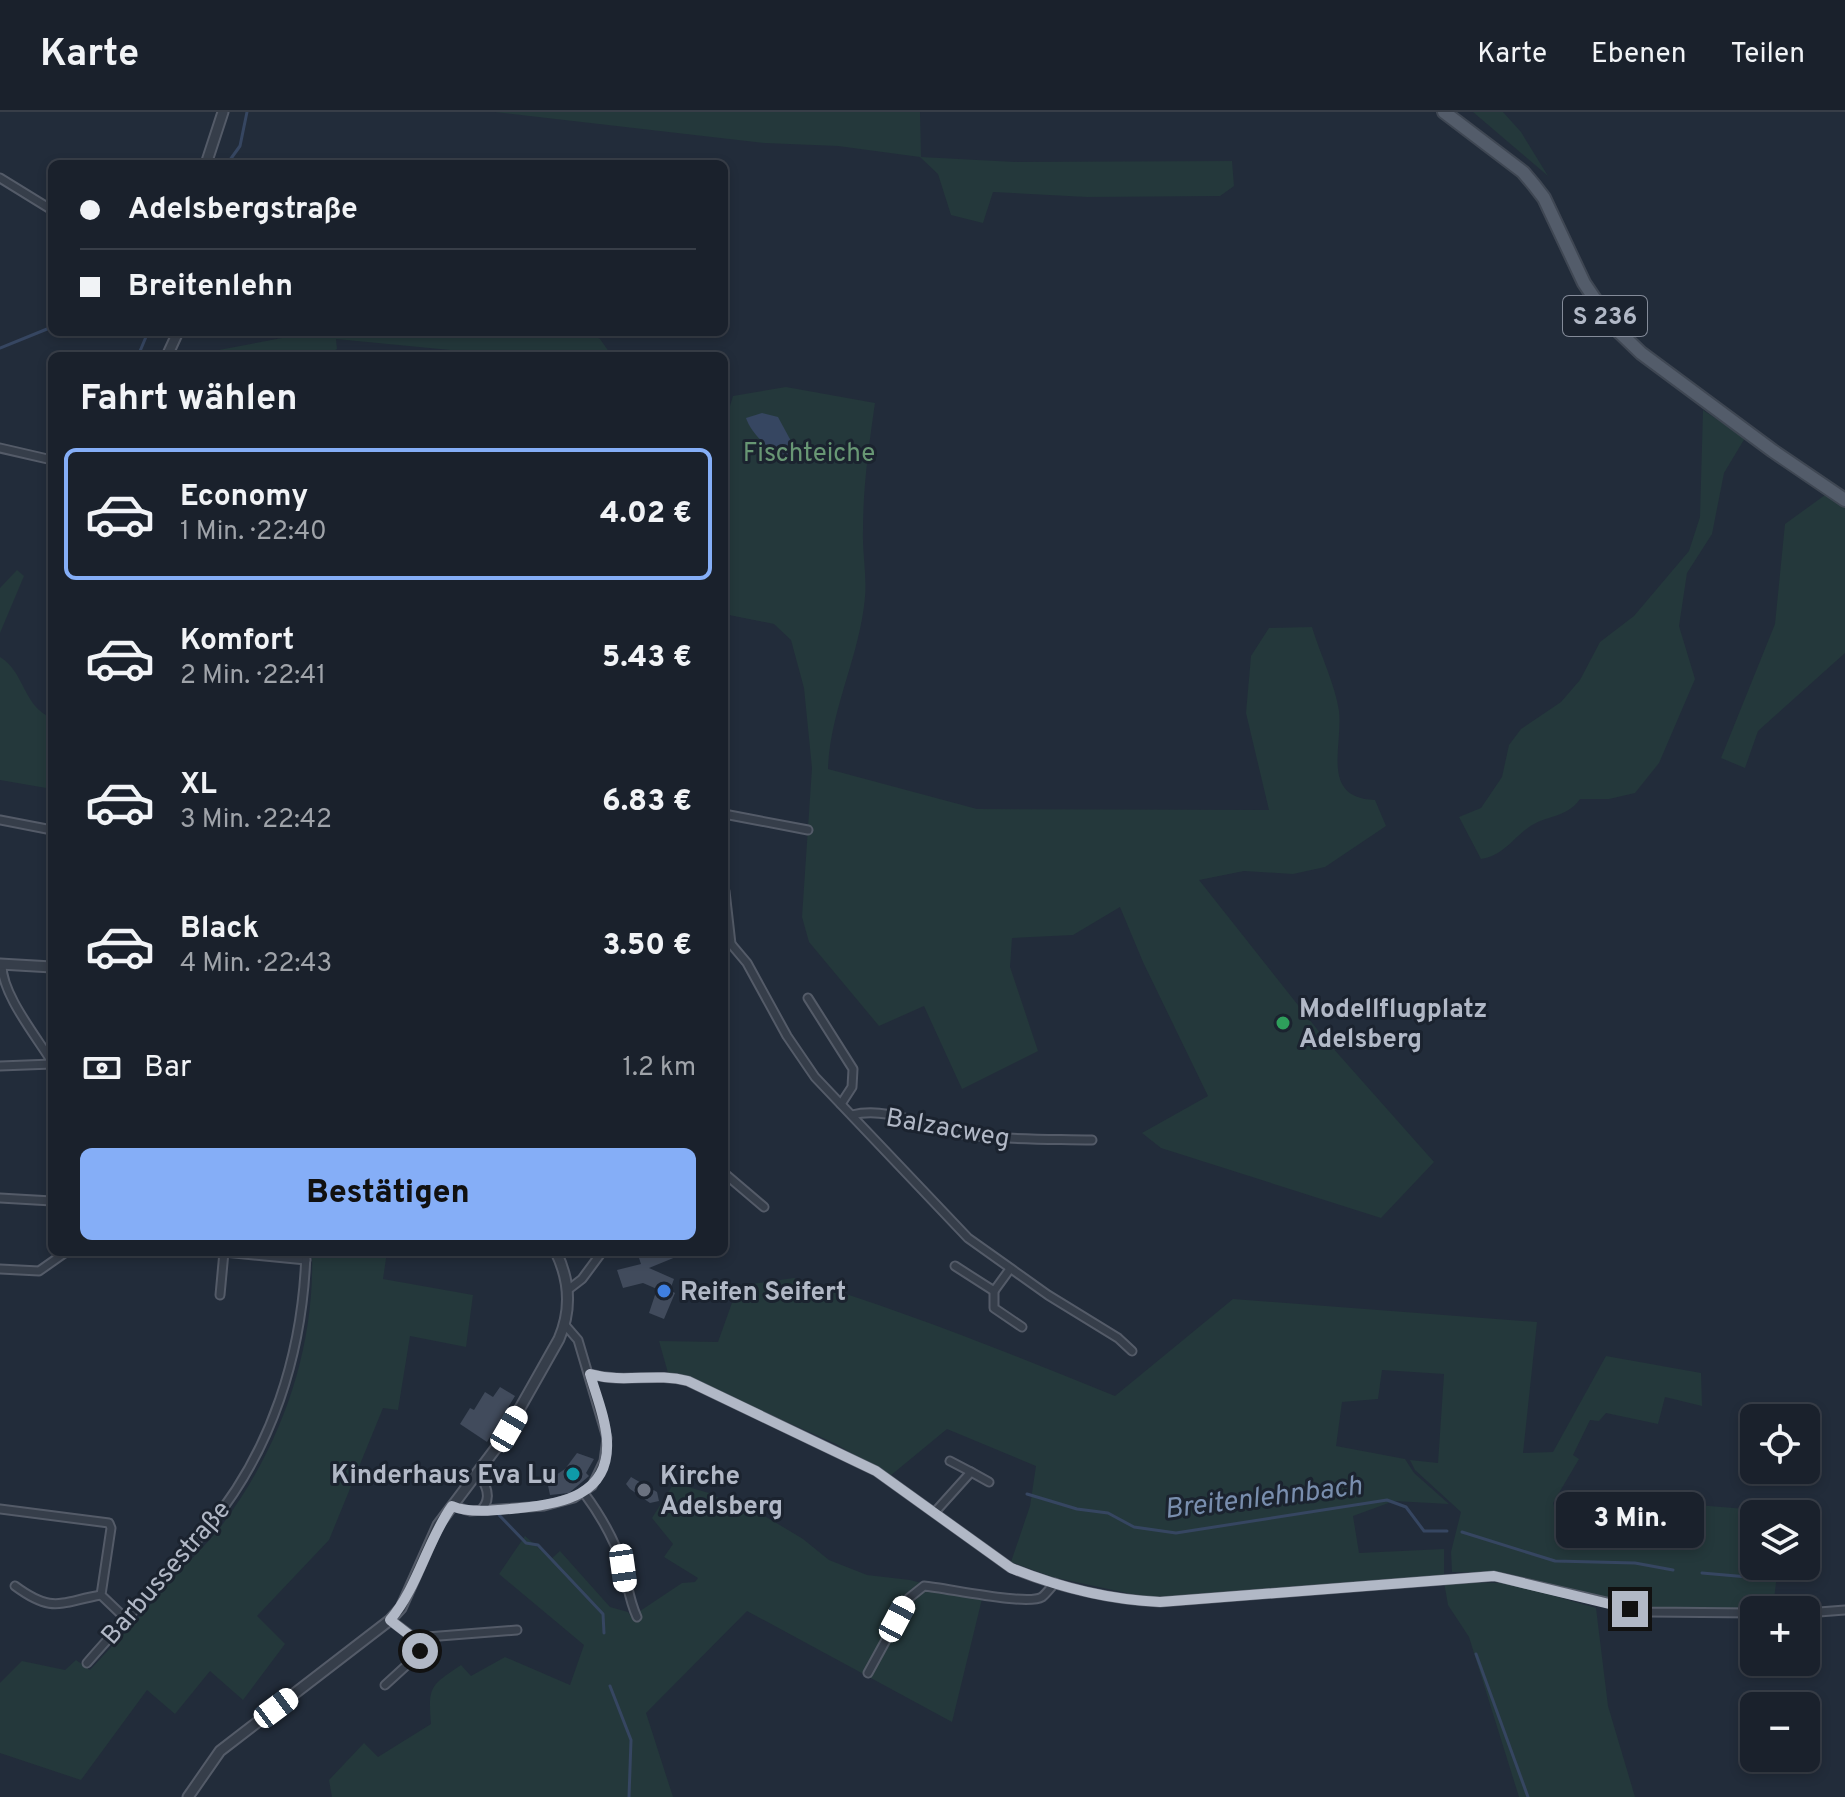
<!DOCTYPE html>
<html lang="de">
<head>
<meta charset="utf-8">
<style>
  :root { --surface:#1a212c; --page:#272e38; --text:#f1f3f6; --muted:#9fa3a9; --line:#383e48; --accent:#85aef7 }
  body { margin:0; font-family:Overpass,sans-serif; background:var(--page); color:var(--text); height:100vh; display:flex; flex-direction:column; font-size:30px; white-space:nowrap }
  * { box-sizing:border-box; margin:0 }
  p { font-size:26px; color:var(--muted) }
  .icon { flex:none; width:44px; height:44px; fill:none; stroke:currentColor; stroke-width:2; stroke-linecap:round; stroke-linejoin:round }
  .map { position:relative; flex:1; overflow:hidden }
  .details { position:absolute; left:48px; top:240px; width:680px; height:904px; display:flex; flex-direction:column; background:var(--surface); border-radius:12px; box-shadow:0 4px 12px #0003,0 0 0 2px var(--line) }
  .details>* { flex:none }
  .top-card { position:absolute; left:48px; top:48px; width:680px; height:176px; border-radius:12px; box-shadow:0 4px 12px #0003,0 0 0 2px var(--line); display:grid; align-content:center; height:176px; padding:0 32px; background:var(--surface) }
  .controls { position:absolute; left:1740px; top:1292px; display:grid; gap:16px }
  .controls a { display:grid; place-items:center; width:80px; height:80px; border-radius:12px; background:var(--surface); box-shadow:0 4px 12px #0003,0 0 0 2px var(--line); font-size:40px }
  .end { position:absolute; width:36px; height:36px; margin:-18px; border:10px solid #b1b8c6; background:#111; box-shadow:0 0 0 4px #111 }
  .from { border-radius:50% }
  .bubble { position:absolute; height:56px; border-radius:12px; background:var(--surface); box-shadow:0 4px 12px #0003,0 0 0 2px var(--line); font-size:26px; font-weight:800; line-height:56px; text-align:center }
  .car { position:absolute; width:24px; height:48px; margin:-24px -12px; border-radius:10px; box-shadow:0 0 6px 2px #0007; background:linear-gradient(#fff 24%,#345 0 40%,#fff 0 76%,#345 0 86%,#fff 0) }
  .top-card b { display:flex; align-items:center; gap:28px; height:76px; font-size:30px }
  .top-card b+b { border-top:2px solid var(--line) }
  .top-card i { width:20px; height:20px; background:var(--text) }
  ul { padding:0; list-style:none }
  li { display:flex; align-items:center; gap:24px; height:132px; margin:0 16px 12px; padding:0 16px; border:4px solid transparent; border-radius:12px }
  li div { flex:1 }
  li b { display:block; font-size:30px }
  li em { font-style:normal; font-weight:800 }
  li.current { border-color:var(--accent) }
  li>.icon { width:72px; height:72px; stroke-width:1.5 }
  h2 { padding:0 32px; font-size:36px; line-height:96px }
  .pay { display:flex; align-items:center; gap:20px; height:88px; padding:0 32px; font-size:30px }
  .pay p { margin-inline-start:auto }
  .cta { display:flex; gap:16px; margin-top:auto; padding:16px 32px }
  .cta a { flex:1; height:92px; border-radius:12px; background:var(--accent); color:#111; font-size:32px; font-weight:800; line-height:92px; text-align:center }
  header { display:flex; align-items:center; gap:48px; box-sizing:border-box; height:112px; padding:0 40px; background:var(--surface); border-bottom:2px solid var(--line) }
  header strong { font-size:38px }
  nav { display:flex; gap:44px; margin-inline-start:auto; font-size:28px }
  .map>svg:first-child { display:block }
  .green { fill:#24383b }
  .water { fill:#364661 }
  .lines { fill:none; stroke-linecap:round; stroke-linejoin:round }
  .stream { stroke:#364661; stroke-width:3 }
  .building { fill:#414b5c }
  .minor-casing { stroke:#545b68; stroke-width:11 }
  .tertiary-casing { stroke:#545b68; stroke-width:13 }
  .primary-casing { stroke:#3f4753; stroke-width:16 }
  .minor { stroke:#363e4a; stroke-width:7 }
  .tertiary { stroke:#363e4a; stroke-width:9 }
  .primary { stroke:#535c6a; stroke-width:12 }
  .route { stroke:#b1b8c6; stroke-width:10 }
  .leisure-dot { fill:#2e9e5b; stroke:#1b232f; stroke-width:3 }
  .shop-dot { fill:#3f7fe0; stroke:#1b232f; stroke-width:3 }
  .culture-dot { fill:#0f9aa8; stroke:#1b232f; stroke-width:3 }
  .worship-dot { fill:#6b7280; stroke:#1b232f; stroke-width:3 }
  .labels { text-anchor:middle; stroke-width:6; stroke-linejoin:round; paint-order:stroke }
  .shield { fill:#1b232f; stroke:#848b99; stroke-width:2 }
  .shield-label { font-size:24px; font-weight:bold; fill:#b1b8c6 }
  .park-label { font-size:26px; fill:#689774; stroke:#1b232f }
  .poi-label { font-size:26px; font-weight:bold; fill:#b1b8c6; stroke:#1b232f; text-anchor:start }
  .street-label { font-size:26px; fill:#b1b8c6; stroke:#1b232f }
  .water-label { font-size:28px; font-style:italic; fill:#798eae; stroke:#1b232f }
</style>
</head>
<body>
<header>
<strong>Karte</strong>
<nav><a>Karte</a><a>Ebenen</a><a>Teilen</a></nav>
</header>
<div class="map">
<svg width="1845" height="1685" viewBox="0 0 1845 1685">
  <rect width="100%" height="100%" fill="#222c3a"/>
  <!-- green -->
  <g class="green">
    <path d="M495,0h425l1,45 94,5 217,-1 2,25 -14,10 -133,1 -94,-5 -10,31 -32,-8 -13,-41 -18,-17 -82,-11 -73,-3z"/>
    <path d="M1473,0h30l18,20 27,44z"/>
    <path d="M314,220h275l11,7 12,17h-99l-177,-17 1,10 -10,7h-140z"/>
    <path d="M786,275l89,16c-6,42 -12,84 -12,127 -1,22 4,45 2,67 -5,59 -35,113 -37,172l149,40 292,1 -23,-97 5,-57 18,-28 43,-1c8,27 23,57 27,84 4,36 -19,87 36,89l11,26 -61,41 -32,7 -49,-3 -45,9 125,158 110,124 -53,56 -220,-70 -19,-15 66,-37 -65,-134 -23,-55 -47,28 -61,3 -2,29 28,84 -76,38 -38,-83 -45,20 -70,-84 -7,-25 10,-149 -8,-80 -13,-48 -17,-16 -50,-10v-208l5,3 4,-13z"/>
    <path d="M1703,298l42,28 -21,35 -12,61 -25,39 -8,53 16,53 -36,84 -24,30 -26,6h-29c-13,19 -34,16 -51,28 -18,13 -25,28 -48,32l-22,-42 22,-9 21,-31 7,-32 12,-16 40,-27 19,-22 20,-38 34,-26 55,-65 11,-34z"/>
    <path d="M1825,383l20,10v148l-87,78 -13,37 -24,-10 54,-134 10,-100z"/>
    <path d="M17,458l7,6 -24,57v-45z"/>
    <path d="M0,545c25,15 23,50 52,61v71l-52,-9z"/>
    <path d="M312,1140h75l-4,27 90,16 -7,52 -56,-11 -12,74 -15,-2 -54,132 -72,76 28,28 -42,56 -33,-29 -35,43 -28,-24 -66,90 -81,-27v-70l22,-22 43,9 11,-10 14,10c29,-31 58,-63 86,-95 15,-16 32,-32 46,-50 59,-79 93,-174 90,-273z"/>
    <path d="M794,1166c109,32 215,75 321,118l118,-97 304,23 -14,131 30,-1 53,-96 95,17 1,33 -37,-9 -7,27 -52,-11 -7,8 -9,-1 -17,35 6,4 -26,44 4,13 51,-10 15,-7 171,14 -40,1v52h24l-5,42 -102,2 -42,-7 -123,-30 -54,-1 -1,-20 10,-40 -46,-42 -5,-10 28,3 6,-89 -62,-4 -4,29 -36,3 -6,44 69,13 9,14 35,31 -55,-3 -41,15 6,37 85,-4v26l-289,24 -103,-22 -41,-15 19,-56 6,-40 -89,-37 -57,47 -54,-32 -147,-66 -21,-5 -9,-32 59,1 20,-56z"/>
    <path d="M674,1371l35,10 30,15 14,1 50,30 26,21 38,15 43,5 72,19 -30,123 -205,-111 -101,102 27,84h-341l-3,-17 35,-37 14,14 53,-33c-3,-38 -1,-38 30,-59l10,11 34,-19 65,28 14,-40 -85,-71 26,-38 26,23 9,-8 50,56 18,5 3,5 51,-34 13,-1 3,-4 -34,-21 9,-13 -21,-26z"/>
    <path d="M1444,1470l65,1 87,25 12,98 27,91h-116l-50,-160 -21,-32z"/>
  </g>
  <!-- water -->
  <path class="water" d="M762,301l16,4 13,24 -1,15c-17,-1 -39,-22 -44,-38z"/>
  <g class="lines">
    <!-- stream -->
    <g class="stream">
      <path d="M227,52l13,-18 7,-34"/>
      <path d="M0,236l52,-21"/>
      <path d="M138,244l10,-24"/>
      <path d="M1027,1382l50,15 31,4 26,14 42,6 211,-33 19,7 18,24h23"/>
      <path d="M499,1403l27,28 12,2 65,69 1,19"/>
      <path d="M1462,1420l93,29 80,2 38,7"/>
      <path d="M1702,1461l69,6"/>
      <path d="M1476,1542l52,143"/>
      <path d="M610,1574l21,54 -2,57"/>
    </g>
  </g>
  <!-- building -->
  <g class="building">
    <path d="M637,1140h51l-39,16 25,11 -4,11 5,3 -11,26 -15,-6 8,-24 -14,-6 -20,5 -6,-18 24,-6z"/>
    <path d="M500,1275l15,9 -28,46 -27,-18 10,-16 4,2 11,-18 8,5z"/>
    <path d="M577,1341l17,6 -8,14 3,3 -20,17 -19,2 -3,-14 18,-12z"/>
    <path d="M631,1365l26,15 2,9 -9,2 -20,-14 -4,-5z"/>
  </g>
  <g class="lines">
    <!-- minor casing -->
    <g class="minor-casing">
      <g id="minor">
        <path d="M0,66l52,32"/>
        <path d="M0,336l52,12"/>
        <path d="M724,702l84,16"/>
        <path d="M0,708l52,10"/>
        <path d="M725,779l6,53"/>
        <path d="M724,834l7,-2 16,19 40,73 28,41 153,161 80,57 70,43 14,13"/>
        <path d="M2,852c-1,29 34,72 50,98"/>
        <path d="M808,886l45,71 -1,18 -11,17"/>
        <path d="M0,954l52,-2"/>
        <path d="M852,1003c37,-10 78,15 116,20 41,5 83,4 124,5"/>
        <path d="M724,1061l40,34"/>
        <path d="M0,1086l52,3"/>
        <path d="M224,1140l82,8"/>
        <path d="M955,1154l39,25 16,-22"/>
        <path d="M0,1157l39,2 27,-19"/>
        <path d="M569,1177l13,-10 20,-27"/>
        <path d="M994,1179v17l28,19"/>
        <path d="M220,1183l4,-43"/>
        <path d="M590,1262c35,10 64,-2 98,7l188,90 135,97c46,19 100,32 149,34l334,-26 156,36 104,1"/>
        <path d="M950,1349l21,11"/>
        <path d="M478,1360c7,12 15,25 4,37"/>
        <path d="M584,1381c17,23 31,47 39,74 5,18 6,33 14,50"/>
        <path d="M452,1394l18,5 74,-5 30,-8 18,-12 12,-25 3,-23 -29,-98 -13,-15"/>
        <path d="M0,1397l109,14 2,5 -10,67 24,23"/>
        <path d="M935,1400l36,-40 18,10"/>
        <path d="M15,1474c38,28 45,16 86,9"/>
        <path d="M1806,1501l39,-3"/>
        <path d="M390,1508l24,18 103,-8"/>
        <path d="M87,1551c39,-45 81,-88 119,-133 66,-78 97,-177 100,-278"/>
        <path d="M868,1561l41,-75 15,-12c23,2 103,20 118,11 4,-3 9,-10 13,-14"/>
        <path d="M385,1573l35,-32 -1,-10 -5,-5"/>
      </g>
    </g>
    <!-- tertiary casing -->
    <g class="tertiary-casing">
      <g id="tertiary">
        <path d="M206,52l17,-52"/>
        <path d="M167,244l11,-24"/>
        <path d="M0,852l52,3"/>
        <path d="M188,1685l32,-46 170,-131 11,-12 37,-83 64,-85 57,-101c13,-30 11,-58 -3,-87"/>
      </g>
    </g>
    <!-- primary casing -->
    <g class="primary-casing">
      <path id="primary" d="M1444,0l79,60 11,13 10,13 40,85 29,43 28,27 132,98 72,49"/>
    </g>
    <!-- minor -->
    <use href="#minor" class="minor"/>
    <!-- tertiary -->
    <use href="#tertiary" class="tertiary"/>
    <!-- primary -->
    <use href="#primary" class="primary"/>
  </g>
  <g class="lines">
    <!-- route -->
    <path class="route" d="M420,1539l-3,-10 -27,-21c28,-33 37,-79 62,-114 18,8 48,4 68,2 42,-4 90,-13 87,-67 -1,-22 -11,-46 -17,-67 36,10 64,-2 98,7l188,90 135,97c47,19 100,32 149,34l334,-26 136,33"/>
  </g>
  <!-- markers -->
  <circle class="leisure-dot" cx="1283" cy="911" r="8"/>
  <circle class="shop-dot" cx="664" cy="1179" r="8"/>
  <circle class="culture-dot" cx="573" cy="1362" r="8"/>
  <circle class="worship-dot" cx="644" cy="1378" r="8"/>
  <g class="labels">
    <!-- shield labels -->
    <rect class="shield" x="1563" y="184" width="84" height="40" rx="6"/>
    <g class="shield-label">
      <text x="1605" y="212">S 236</text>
    </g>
    <!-- park labels -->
    <g class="park-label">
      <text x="809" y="349">Fischteiche</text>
    </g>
    <!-- poi labels -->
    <g class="poi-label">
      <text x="1299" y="905">Modellflugplatz<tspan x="1299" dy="30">Adelsberg</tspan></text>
      <text x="680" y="1188">Reifen Seifert</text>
      <text x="557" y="1371" text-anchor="end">Kinderhaus Eva Lu</text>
      <text x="660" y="1372">Kirche<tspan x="660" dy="30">Adelsberg</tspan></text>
    </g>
    <!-- street labels -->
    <g class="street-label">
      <text transform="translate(948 1015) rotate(10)" y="9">Balzacweg</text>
      <text transform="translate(165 1460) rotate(-49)" y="9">Barbussestraße</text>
    </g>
    <!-- water labels -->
    <g class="water-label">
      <text transform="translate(1263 1384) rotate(-7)" y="10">Breitenlehnbach</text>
    </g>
  </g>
</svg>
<div class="controls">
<a><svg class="icon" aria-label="locate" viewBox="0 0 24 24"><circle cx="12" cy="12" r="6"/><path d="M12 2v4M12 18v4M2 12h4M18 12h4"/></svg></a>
<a><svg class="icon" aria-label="layers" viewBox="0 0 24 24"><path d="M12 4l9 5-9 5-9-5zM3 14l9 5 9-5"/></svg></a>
<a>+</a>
<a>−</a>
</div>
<i class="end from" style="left:420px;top:1539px"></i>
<i class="end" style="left:1630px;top:1497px"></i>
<div class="bubble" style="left:1556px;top:1380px;width:148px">3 Min.</div>
<i class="car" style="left:509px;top:1317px;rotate:30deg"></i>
<i class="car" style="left:623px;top:1456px;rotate:172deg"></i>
<i class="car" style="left:897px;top:1507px;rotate:28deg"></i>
<i class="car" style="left:276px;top:1596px;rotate:53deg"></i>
<div class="top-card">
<b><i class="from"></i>Adelsbergstraße</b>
<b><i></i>Breitenlehn</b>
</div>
<section class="details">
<h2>Fahrt wählen</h2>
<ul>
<li class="current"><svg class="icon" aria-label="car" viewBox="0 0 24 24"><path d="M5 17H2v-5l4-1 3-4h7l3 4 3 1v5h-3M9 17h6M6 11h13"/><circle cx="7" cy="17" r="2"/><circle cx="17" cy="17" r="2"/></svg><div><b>Economy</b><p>1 Min. · 22:40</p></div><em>4.02 €</em></li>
<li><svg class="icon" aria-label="car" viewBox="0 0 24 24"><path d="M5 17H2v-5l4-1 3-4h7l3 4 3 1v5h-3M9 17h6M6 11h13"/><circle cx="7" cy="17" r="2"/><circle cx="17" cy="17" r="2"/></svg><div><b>Komfort</b><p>2 Min. · 22:41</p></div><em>5.43 €</em></li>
<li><svg class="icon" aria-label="car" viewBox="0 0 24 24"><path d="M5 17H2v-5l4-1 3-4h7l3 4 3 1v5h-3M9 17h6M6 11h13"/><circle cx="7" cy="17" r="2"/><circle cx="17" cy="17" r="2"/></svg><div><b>XL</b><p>3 Min. · 22:42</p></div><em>6.83 €</em></li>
<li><svg class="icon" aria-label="car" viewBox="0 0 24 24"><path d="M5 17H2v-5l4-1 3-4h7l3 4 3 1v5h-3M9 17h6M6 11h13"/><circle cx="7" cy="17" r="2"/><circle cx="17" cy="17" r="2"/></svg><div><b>Black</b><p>4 Min. · 22:43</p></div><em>3.50 €</em></li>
</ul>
<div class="pay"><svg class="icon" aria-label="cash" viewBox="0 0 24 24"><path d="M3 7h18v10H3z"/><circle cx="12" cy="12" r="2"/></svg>Bar<p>1.2 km</p></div>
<div class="cta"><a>Bestätigen</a></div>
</section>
</div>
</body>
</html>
